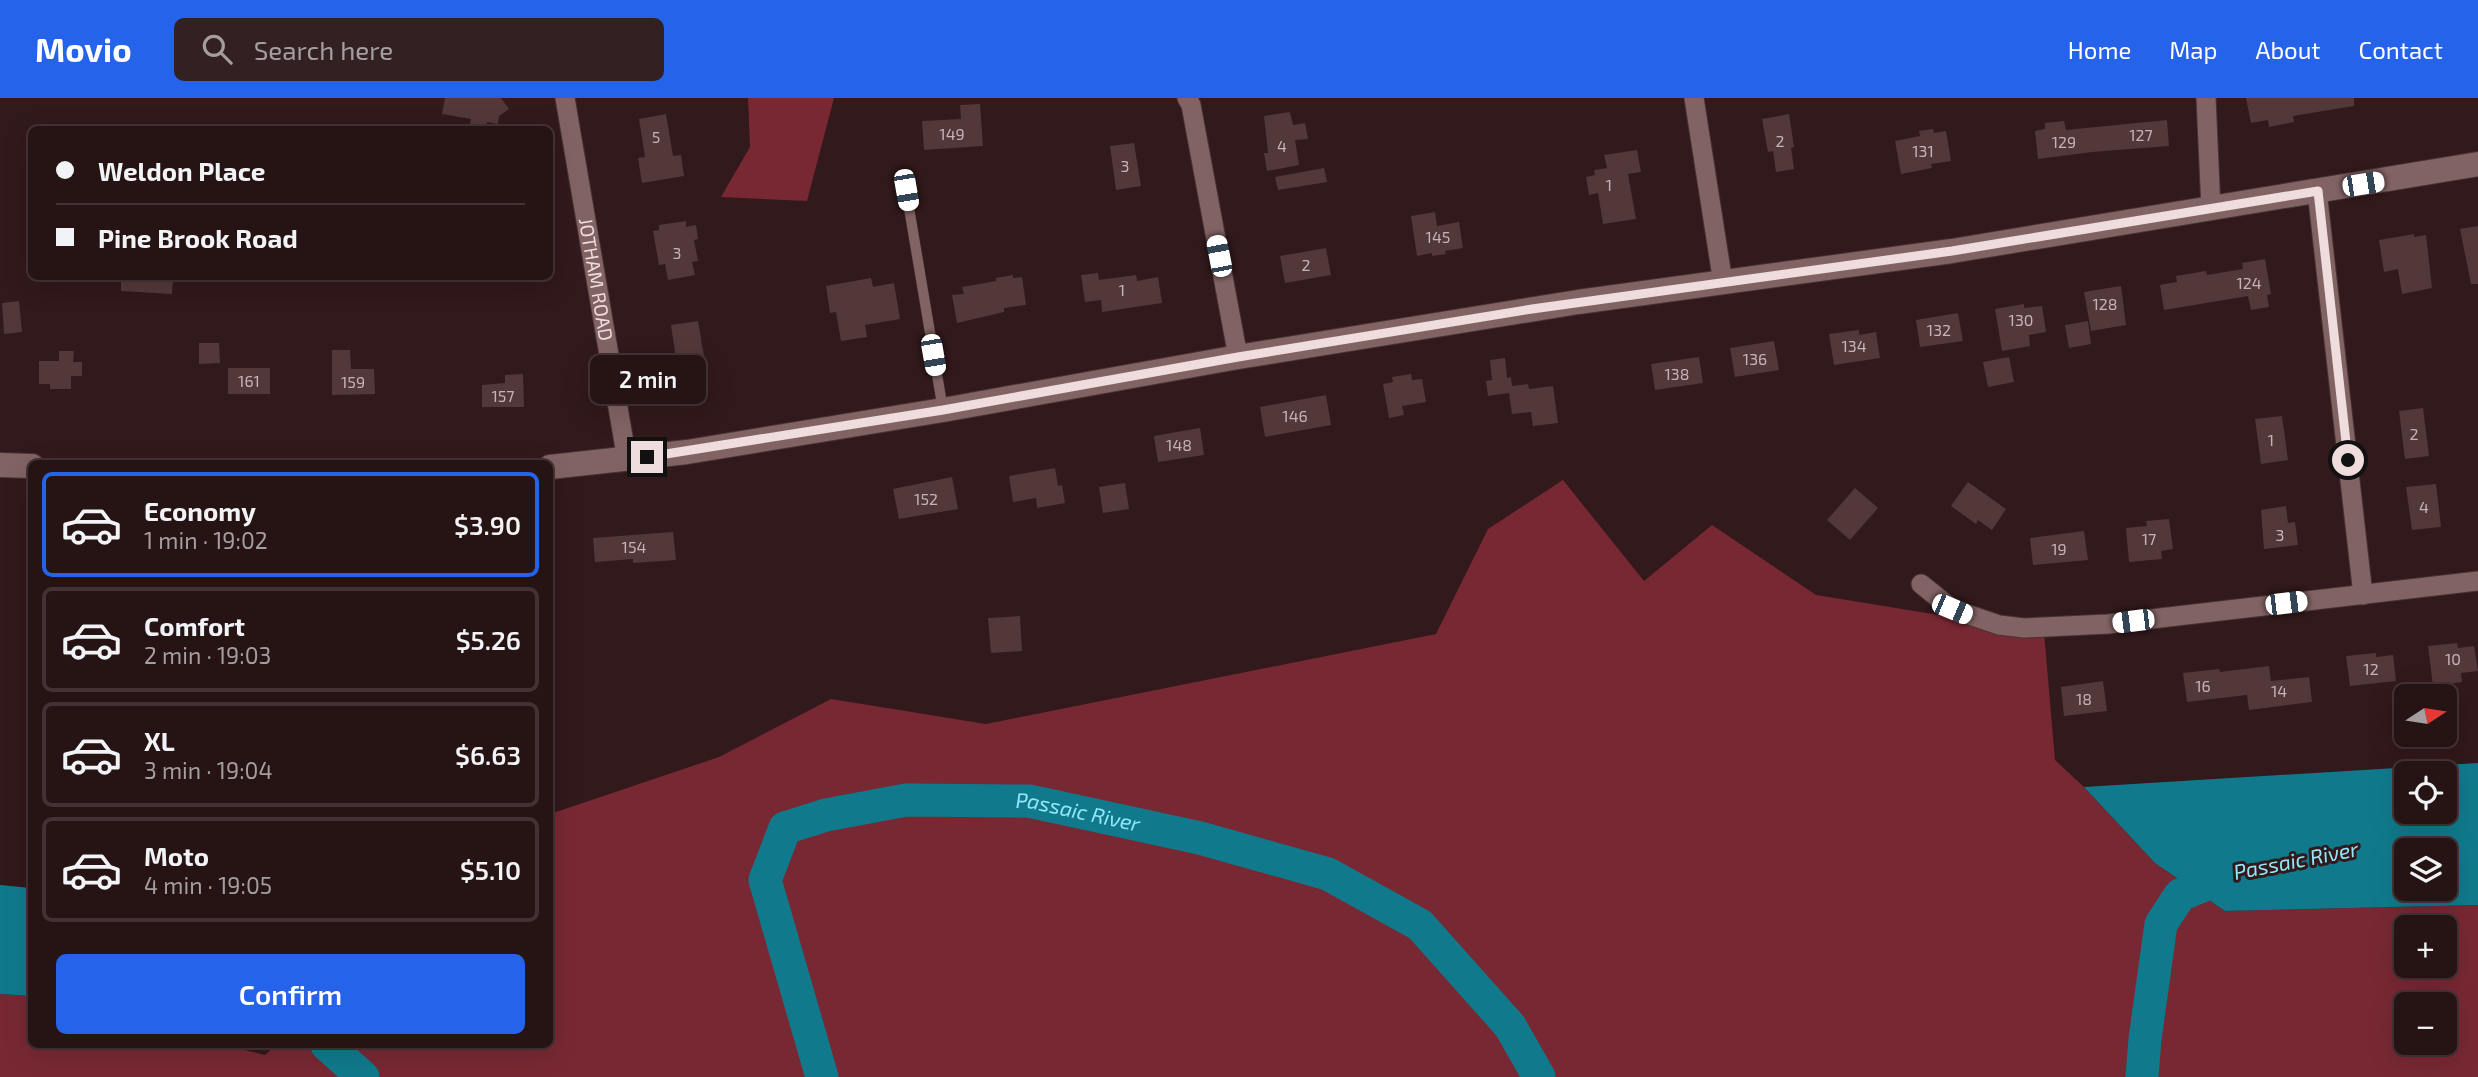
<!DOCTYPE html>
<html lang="en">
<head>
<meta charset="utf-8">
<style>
  :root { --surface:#261314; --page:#322022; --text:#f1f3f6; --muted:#a49ea0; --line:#423234; --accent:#2563eb }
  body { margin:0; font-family:"Exo 2",sans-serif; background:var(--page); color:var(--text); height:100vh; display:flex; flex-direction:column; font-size:26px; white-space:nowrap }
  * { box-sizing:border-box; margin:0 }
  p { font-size:23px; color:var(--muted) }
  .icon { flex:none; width:38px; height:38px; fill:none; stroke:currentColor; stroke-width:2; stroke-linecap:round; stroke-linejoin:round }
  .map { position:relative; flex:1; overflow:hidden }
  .sheet { position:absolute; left:28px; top:362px; width:525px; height:588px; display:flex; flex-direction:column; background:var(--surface); border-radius:10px; box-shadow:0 7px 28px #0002,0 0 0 2px var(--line) }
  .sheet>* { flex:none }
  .guide { position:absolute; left:28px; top:28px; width:525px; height:154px; border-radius:10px; box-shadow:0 7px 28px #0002,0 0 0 2px var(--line); display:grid; align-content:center; height:154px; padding:0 28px; background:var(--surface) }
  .needle { width:46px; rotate:78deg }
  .controls { position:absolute; left:2394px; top:586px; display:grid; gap:14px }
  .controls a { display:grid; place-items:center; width:63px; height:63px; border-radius:10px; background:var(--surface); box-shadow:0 7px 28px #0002,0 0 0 2px var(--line); font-size:35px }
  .end { position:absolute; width:32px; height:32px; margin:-16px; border:9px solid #efdcdd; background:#111; box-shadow:0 0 0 4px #111 }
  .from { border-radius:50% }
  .bubble { position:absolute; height:49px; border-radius:10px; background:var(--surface); box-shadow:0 7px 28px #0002,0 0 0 2px var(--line); font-size:23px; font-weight:600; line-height:49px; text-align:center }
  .car { position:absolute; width:21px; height:42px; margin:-21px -10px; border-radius:9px; box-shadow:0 0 5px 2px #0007; background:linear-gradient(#fff 24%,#345 0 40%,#fff 0 76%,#345 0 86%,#fff 0) }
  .guide b { display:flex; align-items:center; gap:24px; height:66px; font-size:26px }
  .guide b+b { border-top:2px solid var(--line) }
  .guide i { width:18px; height:18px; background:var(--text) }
  ul { padding:12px 0 0; list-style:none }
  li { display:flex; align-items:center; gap:21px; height:105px; margin:0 14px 10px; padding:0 14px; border:4px solid var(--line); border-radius:10px }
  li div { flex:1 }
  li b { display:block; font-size:26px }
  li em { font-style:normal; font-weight:600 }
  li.active { border-color:var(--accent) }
  li>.icon { width:63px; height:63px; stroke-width:1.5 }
  .primary-button { display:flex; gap:14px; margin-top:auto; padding:14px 28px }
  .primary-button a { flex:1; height:80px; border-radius:10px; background:var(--accent); color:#fff; font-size:28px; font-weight:600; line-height:80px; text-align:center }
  header { display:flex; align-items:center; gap:42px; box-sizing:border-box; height:98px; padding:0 35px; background:var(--accent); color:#fff }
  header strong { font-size:33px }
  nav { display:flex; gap:38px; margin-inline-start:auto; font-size:24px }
  .search { width:490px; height:63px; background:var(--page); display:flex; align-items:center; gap:18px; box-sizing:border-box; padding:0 24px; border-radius:10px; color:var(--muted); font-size:26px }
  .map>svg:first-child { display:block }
  .forest { fill:#782833; fill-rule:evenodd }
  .water { fill:#107a8c; fill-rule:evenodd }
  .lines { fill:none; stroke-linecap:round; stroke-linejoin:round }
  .river { stroke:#107a8c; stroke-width:33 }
  .building { fill:#533839 }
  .service-casing { stroke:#483435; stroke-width:11 }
  .minor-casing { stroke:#483435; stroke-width:21 }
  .tertiary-casing { stroke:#483435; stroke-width:26 }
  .service { stroke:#826364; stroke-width:10 }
  .minor { stroke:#826364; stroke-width:19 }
  .tertiary { stroke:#826364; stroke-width:24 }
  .route { stroke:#efdcdd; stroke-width:9 }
  .labels { text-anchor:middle; stroke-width:6; stroke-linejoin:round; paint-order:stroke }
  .number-label { font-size:16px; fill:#c8b3b4 }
  .street-label { font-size:19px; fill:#efdcdd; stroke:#32191b }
  .water-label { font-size:21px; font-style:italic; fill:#93e7f9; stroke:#32191b }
</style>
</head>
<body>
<header>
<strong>Movio</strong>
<div class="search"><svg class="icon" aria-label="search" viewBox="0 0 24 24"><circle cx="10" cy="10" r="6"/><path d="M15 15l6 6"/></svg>Search here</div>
<nav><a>Home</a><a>Map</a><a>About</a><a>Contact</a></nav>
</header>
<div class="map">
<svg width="2478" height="979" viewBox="0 0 2478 979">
  <rect width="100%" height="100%" fill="#32191b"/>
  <!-- forest -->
  <g class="forest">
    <path d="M748,0h86l-27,103 -86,-4 29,-50z"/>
    <path d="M1563,382l81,101 68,-56 104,70 228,37 11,128 29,27 71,76 70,48 253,-6v172h-2478v-83l31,2 1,49h192l41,10 11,-10h274v-231l169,-57 112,-58 155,25 450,-90 52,-105zM2406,830h39v38h-39zM2406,906h39v39h-39z"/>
  </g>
  <!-- water -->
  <g class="water">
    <path d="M2478,665v142l-253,6 -70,-48 -71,-76zM2406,676h39v38h-39zM2406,752h39v39h-39z"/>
    <path d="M0,787l31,3v108l-31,-2z"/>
  </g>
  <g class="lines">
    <!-- river -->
    <g class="river">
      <path d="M327,947l36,32"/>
      <path id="s1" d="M822,979l-57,-197 20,-52 41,-13 80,-15 123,1 171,37 128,36 92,51 90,101 29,51"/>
      <path d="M2142,979l3,-38 16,-115 19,-29 56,-23"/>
    </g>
  </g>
  <!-- building -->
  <g class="building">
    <path d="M445,0h56l8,11 -10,7 -1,8 -11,-2 -1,5 -16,-3 1,-5 -29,-5z"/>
    <path d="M2246,0h108v8l-61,10 1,6 -25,5 -1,-7 -17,3z"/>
    <path d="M980,6l3,42 -59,4 -2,-29 39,-2 -1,-14z"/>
    <path d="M1290,14l3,13 12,-2 3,16 -13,1 4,25 -32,6 -3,-18h4l-4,-37z"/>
    <path d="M666,16l7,42 8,-1 3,21 -42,7 -4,-25 7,-1 -6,-38z"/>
    <path d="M1789,16l5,33 -3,1 3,21 -18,3 -3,-21 -5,1 -6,-33z"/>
    <path d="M2167,22l2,26 -77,6 -54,7 -3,-28 10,-2v-6l19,-2 2,9z"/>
    <path d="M1933,31l1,4 12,-2 5,30 -20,3 1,4 -31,6 -6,-33 25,-5 -1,-5z"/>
    <path d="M1134,45l7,43 -25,4 -6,-44z"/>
    <path d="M1637,52l4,22 -13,2 8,45 -33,5 -5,-31 -9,2 -3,-18 9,-2 -1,-5 13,-2 -3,-13z"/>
    <path d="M1324,70l3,14 -49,8 -3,-13z"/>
    <path d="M1435,114l2,14 22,-4 4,26 -18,3 1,3 -14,2v-3l-15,3 -6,-40z"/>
    <path d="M686,123v6l10,-2 2,14 -4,1 4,21 -6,1 3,13 -27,5 -3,-16 -6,1 -6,-34 6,-1v-5z"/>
    <path d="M2478,128v58h-7l-11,-55z"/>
    <path d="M2414,136v3l12,-2 6,53 -30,6 -4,-25 -14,3 -5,-32z"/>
    <path d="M1326,150l5,27 -46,8 -5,-27z"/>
    <path d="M2265,161l6,35 -4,1 2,12 -18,3 -3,-14 -84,14 -4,-25 17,-3 -1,-6 30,-5 1,4 36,-6 -1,-6z"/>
    <path d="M1098,175l1,7 37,-5 1,6 21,-4 4,26 -60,9 -1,-12 -16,2 -4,-27z"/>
    <path d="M1013,177v3l9,-1 4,28 -22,3v4l-47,11 -5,-28 12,-1 -2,-7 34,-6v-3z"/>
    <path d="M121,178h52l-1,18 -51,-3z"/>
    <path d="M871,180l2,9 21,-4 6,36 -35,6 2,12 -26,4 -5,-29 -6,1 -4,-27z"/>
    <path d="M2121,188l5,39 -35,6 -7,-39z"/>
    <path d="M19,203l3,31 -18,2 -2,-31z"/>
    <path d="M2024,206v4l18,-2 4,26 -17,3 1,11 -28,5 -7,-42z"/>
    <path d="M1958,215l5,28 -43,6 -4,-27z"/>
    <path d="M698,223l9,53 -28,5 -8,-54z"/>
    <path d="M2088,223l3,23 -22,4 -4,-23z"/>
    <path d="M1859,232v5l17,-3 4,26 -46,7 -5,-31z"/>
    <path d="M1774,243l5,29 -44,7 -5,-29z"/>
    <path d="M199,245h20l1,20 -21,1z"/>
    <path d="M332,252h18l1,19h23l1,25 -43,1z"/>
    <path d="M59,253h15l-1,11h9v14h-11v13h-21v-5h-11v-23h20z"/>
    <path d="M1699,259l4,26 -48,7 -4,-26z"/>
    <path d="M2009,259l5,25 -26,5 -5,-25z"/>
    <path d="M1505,260l2,20 4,-1 1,9 16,-2 1,5 24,-3 5,37 -25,3 -2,-14 -19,2 -3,-21 -21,3 -2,-15 6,-1 -2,-20z"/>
    <rect x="228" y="270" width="42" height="26"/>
    <path d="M523,276l1,33h-42v-22l23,-2v-8z"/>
    <path d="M1411,276l1,6 10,-1 4,23 -24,4 2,9 -15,3 -6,-34 10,-2 -1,-5z"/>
    <path d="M1326,297l5,30 -66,12 -5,-30z"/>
    <path d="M2423,310l6,48 -24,3 -6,-48z"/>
    <path d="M2282,318l6,44 -27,4 -6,-45z"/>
    <path d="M1200,330l4,27 -46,7 -4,-26z"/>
    <path d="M1055,370l3,18 4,-1 3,18 -28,5 -1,-10 -23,4 -4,-26z"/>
    <path d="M952,379l6,32 -59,10 -6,-30z"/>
    <path d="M1968,384l38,27 -14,21 -14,-10 -2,4 -25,-18z"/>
    <path d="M1125,385l4,26 -26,4 -4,-26z"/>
    <path d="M2436,386l5,43 -29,3 -6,-43z"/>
    <path d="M1855,390l23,20 -28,32 -23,-20z"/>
    <path d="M2286,408l2,17 7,-1 3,23 -34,4 -3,-39z"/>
    <path d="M2169,421l4,30 -12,2 1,8 -33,3 -3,-34 21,-2 -1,-5z"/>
    <path d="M2084,433l4,29 -55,5 -3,-27z"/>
    <path d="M673,434l3,28 -43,3v-4l-38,3 -2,-24z"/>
    <path d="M1020,518l2,35 -31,2 -3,-35z"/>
    <path d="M2457,545l1,5 16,-2 4,25 -17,2 1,9 -29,4 -5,-40z"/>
    <path d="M2376,555v4l17,-2 3,26 -46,5 -4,-30z"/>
    <path d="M2269,568l2,15 38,-4 3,25 -63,8 -2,-15 -60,7 -4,-29 36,-4 1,3z"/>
    <path d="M2103,583l4,30 -43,5 -3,-29z"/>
  </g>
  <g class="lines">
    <!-- service casing -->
    <g class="service-casing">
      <path id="service" d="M906,92l37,220"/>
    </g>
    <!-- minor casing -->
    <g class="minor-casing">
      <g id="minor">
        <path id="s2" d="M565,0l62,362"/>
        <path d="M1187,0l4,7 47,252"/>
        <path d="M1694,0l29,185"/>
        <path d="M2206,0l5,111"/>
        <path d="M2317,93l46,404"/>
        <path d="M1921,486l31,25 47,16 25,3 84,-4 370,-43"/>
      </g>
    </g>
    <!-- tertiary casing -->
    <g class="tertiary-casing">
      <g id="tertiary">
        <path d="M0,367l32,1"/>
        <path d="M550,369l137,-15 256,-42 295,-53 340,-55 374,-51 526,-87"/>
      </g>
    </g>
    <!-- service -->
    <use href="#service" class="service"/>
    <!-- minor -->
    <use href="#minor" class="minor"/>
    <!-- tertiary -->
    <use href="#tertiary" class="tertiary"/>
  </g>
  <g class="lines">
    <!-- route -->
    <path class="route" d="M647,359l296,-47 295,-53 294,-48 420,-58 366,-60 30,269"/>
  </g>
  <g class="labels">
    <!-- number labels -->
    <g class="number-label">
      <text x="952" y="42">149</text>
      <text x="2141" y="43">127</text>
      <text x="656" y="45">5</text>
      <text x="1780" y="49">2</text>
      <text x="2064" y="50">129</text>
      <text x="1282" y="54">4</text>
      <text x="1923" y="59">131</text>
      <text x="1125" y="74">3</text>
      <text x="1609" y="93">1</text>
      <text x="1438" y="145">145</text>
      <text x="677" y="161">3</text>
      <text x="1306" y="173">2</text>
      <text x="2249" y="191">124</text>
      <text x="1122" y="198">1</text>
      <text x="2105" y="212">128</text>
      <text x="2021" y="228">130</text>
      <text x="1939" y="238">132</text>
      <text x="1854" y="254">134</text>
      <text x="1755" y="267">136</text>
      <text x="1677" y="282">138</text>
      <text x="249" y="289">161</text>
      <text x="353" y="290">159</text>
      <text x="503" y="304">157</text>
      <text x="1295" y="324">146</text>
      <text x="2414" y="342">2</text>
      <text x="2271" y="348">1</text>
      <text x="1179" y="353">148</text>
      <text x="926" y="407">152</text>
      <text x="2424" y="415">4</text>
      <text x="2280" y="443">3</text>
      <text x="2149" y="447">17</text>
      <text x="634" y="455">154</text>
      <text x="2059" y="457">19</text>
      <text x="2453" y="567">10</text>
      <text x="2371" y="577">12</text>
      <text x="2203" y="594">16</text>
      <text x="2279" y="599">14</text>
      <text x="2084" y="607">18</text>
    </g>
    <!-- street labels -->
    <g class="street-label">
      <text dy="7" stroke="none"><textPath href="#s2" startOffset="184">JOTHAM ROAD</textPath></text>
    </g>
    <!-- water labels -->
    <g class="water-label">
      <text dy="7" stroke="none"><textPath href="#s1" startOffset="558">Passaic River</textPath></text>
      <text transform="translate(2296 763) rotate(-11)" y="7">Passaic River</text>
    </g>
  </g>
</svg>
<div class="controls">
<a><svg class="needle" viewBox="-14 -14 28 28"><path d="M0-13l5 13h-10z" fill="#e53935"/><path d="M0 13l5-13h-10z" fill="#a49ea0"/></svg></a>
<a><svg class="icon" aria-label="locate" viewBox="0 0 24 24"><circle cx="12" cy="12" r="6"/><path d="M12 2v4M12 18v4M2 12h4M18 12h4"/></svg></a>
<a><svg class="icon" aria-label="layers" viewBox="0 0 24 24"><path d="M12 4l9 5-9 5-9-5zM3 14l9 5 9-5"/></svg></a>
<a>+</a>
<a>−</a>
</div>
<i class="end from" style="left:2348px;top:362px"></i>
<i class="end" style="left:647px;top:359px"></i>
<div class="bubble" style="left:590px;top:257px;width:116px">2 min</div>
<i class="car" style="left:2363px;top:86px;rotate:81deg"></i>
<i class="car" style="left:906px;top:92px;rotate:170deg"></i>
<i class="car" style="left:1219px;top:158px;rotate:349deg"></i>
<i class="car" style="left:933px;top:257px;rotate:170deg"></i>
<i class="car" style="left:2286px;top:505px;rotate:83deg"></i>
<i class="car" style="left:1952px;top:511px;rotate:113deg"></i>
<i class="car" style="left:2133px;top:523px;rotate:263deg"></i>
<div class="guide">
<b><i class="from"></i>Weldon Place</b>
<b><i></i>Pine Brook Road</b>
</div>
<section class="sheet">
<ul>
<li class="active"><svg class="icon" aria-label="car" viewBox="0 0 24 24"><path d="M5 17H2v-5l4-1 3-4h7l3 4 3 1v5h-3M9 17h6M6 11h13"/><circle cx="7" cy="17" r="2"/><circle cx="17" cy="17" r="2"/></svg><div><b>Economy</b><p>1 min · 19:02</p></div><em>$3.90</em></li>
<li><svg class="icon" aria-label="car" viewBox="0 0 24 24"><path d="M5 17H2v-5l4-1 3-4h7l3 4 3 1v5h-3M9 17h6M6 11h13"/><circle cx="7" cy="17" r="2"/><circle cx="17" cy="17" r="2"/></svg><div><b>Comfort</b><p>2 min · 19:03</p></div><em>$5.26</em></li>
<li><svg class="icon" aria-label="car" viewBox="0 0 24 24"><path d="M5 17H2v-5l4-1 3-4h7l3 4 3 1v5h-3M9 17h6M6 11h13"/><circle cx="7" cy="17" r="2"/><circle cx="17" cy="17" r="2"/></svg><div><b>XL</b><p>3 min · 19:04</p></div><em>$6.63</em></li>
<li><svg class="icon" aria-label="car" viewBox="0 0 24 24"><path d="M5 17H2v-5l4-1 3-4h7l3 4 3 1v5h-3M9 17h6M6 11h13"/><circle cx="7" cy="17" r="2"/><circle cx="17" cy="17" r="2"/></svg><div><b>Moto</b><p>4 min · 19:05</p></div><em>$5.10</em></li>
</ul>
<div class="primary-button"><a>Confirm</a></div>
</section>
</div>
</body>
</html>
